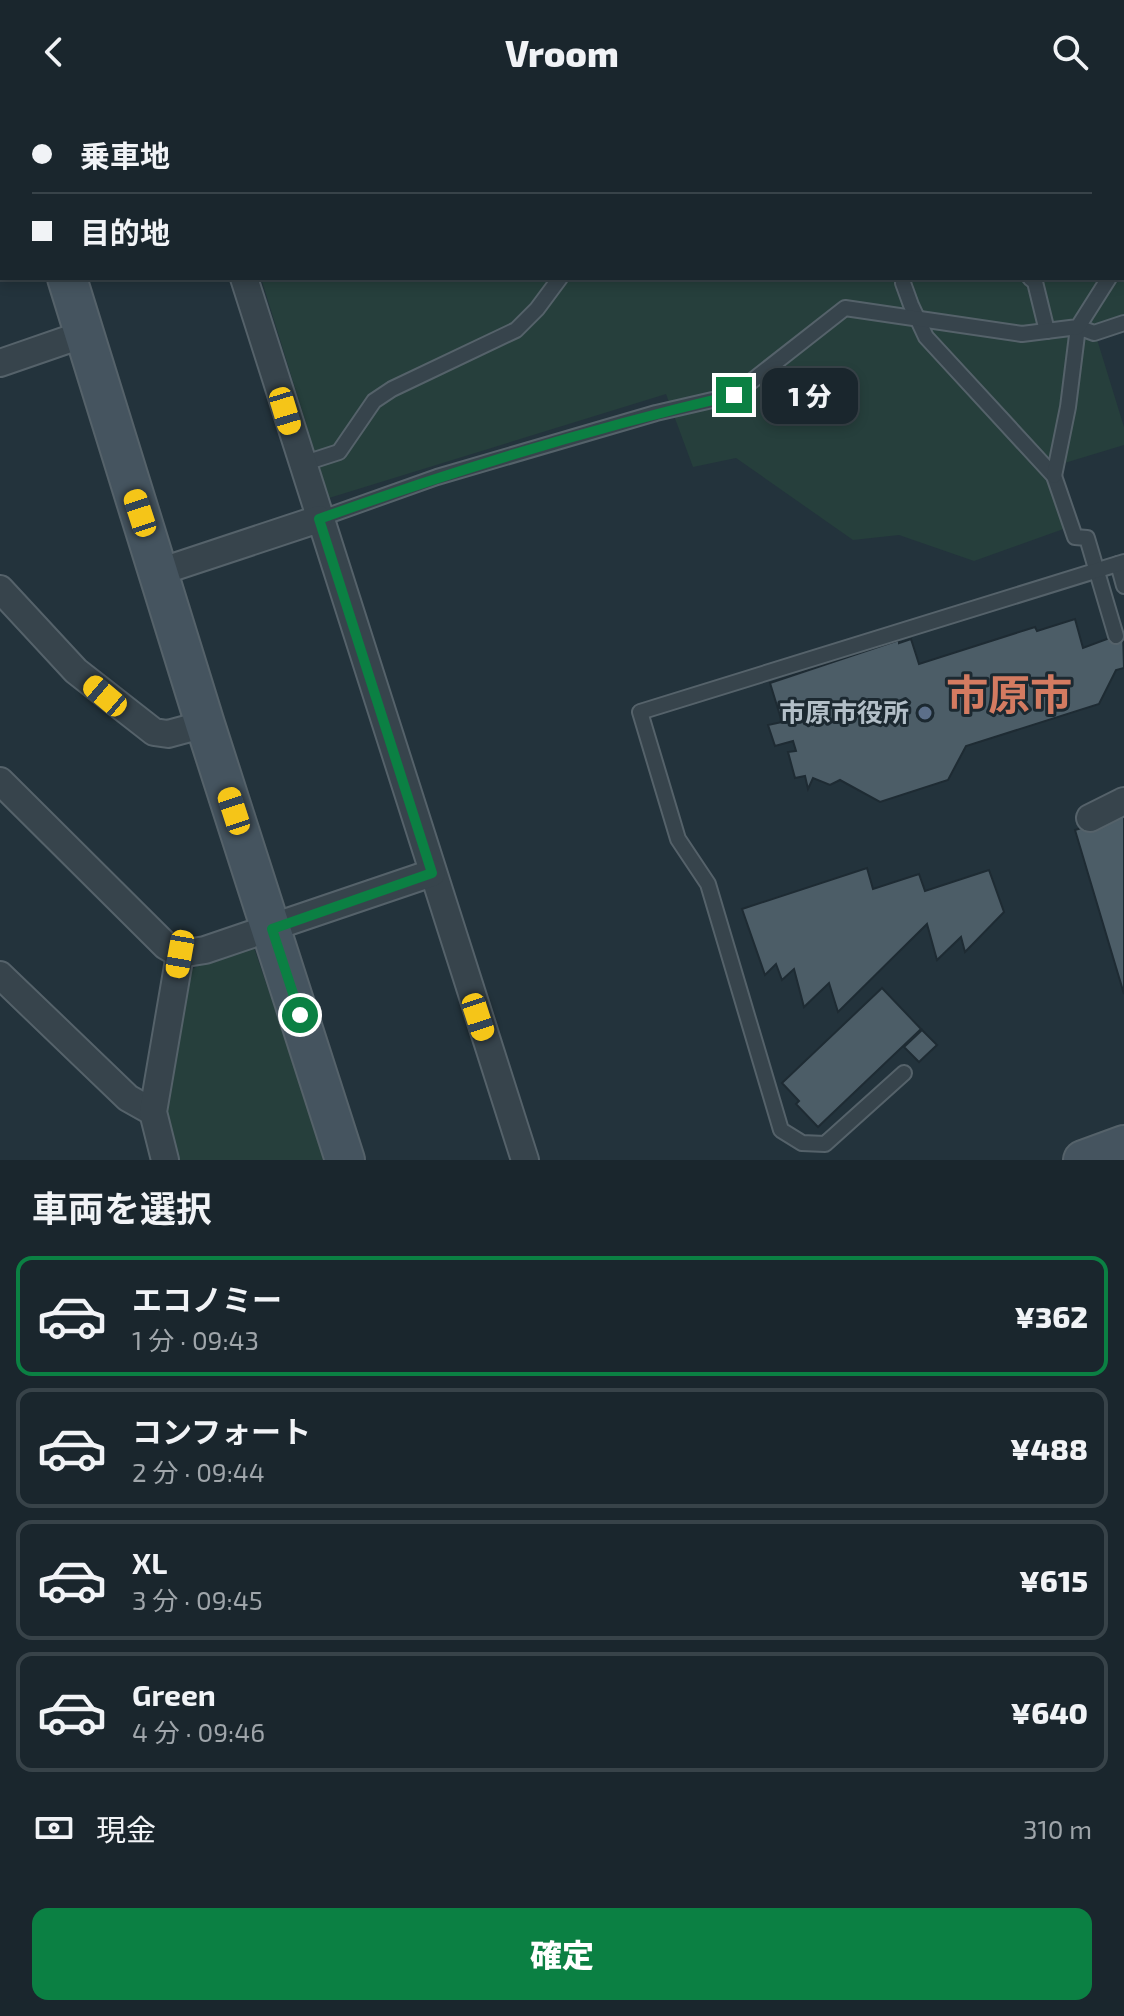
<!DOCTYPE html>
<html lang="ja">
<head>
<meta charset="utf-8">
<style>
  :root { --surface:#1a262d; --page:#232e35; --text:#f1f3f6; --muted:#9fa5aa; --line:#384349; --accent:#0b8043 }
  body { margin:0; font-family:"Exo 2","Noto Sans JP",sans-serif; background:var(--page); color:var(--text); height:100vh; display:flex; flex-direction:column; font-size:30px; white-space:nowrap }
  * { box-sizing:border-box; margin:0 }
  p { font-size:26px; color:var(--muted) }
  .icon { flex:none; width:44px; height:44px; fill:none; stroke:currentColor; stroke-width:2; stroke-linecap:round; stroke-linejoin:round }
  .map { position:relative; height:1056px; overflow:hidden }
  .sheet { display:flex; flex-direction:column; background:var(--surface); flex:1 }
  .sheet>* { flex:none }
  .banner { position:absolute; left:0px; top:0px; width:1124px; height:176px; box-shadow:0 4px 12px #0003,0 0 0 2px var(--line); display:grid; align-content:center; height:176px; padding:0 32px; background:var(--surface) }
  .end { position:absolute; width:36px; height:36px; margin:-18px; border:10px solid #0b8043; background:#fff; box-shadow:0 0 0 4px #fff }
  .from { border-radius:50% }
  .bubble { position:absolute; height:56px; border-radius:16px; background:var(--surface); box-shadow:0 4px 12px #0003,0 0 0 2px var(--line); font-size:26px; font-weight:800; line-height:56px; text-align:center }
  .car { position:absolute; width:24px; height:48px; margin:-24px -12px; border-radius:10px; box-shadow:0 0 6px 2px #0007; background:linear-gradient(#f5c518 24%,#345 0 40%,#f5c518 0 76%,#345 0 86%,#f5c518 0) }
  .banner b { display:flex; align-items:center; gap:28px; height:76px; font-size:30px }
  .banner b+b { border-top:2px solid var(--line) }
  .banner i { width:20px; height:20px; background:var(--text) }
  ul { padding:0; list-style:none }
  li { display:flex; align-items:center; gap:24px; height:120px; margin:0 16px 12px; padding:0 16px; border:4px solid var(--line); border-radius:16px }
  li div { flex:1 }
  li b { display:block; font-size:30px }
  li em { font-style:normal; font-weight:800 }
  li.selected { border-color:var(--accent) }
  li>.icon { width:72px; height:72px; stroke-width:1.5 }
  h2 { padding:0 32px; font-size:36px; line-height:96px }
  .pay { display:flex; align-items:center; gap:20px; height:88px; padding:0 32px; font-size:30px }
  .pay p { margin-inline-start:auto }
  .action { display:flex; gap:16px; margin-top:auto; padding:16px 32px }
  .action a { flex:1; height:92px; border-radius:16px; background:var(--accent); color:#fff; font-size:32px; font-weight:800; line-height:92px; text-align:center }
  header { display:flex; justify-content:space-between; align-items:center; height:104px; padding:0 32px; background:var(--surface); font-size:36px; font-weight:800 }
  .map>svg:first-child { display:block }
  .green { fill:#263f3c }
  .building { fill:#4c5d67; stroke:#1e2b33; stroke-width:2 }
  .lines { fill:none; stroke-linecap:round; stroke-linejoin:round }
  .lane-casing { stroke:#55626a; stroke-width:18 }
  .street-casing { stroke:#55626a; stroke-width:30 }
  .secondary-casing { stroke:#55626a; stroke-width:42 }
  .lane { stroke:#37444c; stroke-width:14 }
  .street { stroke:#37444c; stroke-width:26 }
  .secondary { stroke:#45545f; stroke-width:38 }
  .route { stroke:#0b8043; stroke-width:10 }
  .service-dot { fill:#5c6f8a; stroke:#1c2931; stroke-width:3 }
  .labels { text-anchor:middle; stroke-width:6; stroke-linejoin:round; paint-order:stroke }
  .poi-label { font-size:26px; font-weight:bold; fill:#b3bfc8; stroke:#1c2931; text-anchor:end }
  .town-label { font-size:42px; font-weight:bold; fill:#d47b61; stroke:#1c2931 }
</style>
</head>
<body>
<header><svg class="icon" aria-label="back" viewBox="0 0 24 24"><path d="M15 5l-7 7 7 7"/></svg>Vroom<svg class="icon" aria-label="search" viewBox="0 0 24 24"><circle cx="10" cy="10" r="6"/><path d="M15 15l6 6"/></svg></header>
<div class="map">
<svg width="1124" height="1056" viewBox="0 0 1124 1056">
  <rect width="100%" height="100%" fill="#23333c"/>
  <!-- green -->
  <g class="green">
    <path d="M362,0h762v223l-28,9 28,91v18l-66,20 11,62 -95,34 -75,-26 -46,5 -117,-82 -43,9 -27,-73 -337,104 -68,-220h861v-172h-770z"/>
    <path d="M254,844l73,212h-151l-14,-44 28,-145 7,-5z"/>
  </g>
  <!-- building -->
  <g class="building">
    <path d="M1075,515l8,29 40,-15 1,35 -8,2 -17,34 -133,42 -18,34 -68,22 -40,-22 -10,5 -17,-7 -5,11 -3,-13 -10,2 -7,-26 8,-1 -3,-10 -18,5 -7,-21 14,-3 -12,-39 129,-43v3l12,-4 8,25 116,-37 2,4z"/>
    <path d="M1124,711v179l-49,-164z"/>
    <path d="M867,764l6,21 46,-15 6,17 64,-21 15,42 -39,40 -4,-15 -24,23 -10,-36 -89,88 -9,-29 -25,24 -10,-38 -12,11 -6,-16 -11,11 -23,-66z"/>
    <path d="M882,884l39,41 -103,98 -22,-23 3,-3 -17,-18z"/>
    <path d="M922,926l15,15 -18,17 -15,-15z"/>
  </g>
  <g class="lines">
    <!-- lane casing -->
    <g class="lane-casing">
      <g id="lane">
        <path d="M548,2l4,-2"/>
        <path d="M672,2l2,-2"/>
        <path d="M985,2v-2"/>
        <path d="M1122,152l2,-4"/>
        <path d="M904,174l-1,5 8,22 15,32 128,139 21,61 12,1 29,98"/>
        <path d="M1030,174l5,4 12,49"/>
        <path d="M302,360l37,-12 35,-51 18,-12 124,-59 21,-21 23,-31"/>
        <path d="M1054,372l14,-69 10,-80 16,6 30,-10"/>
        <path d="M319,415l118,-42 219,-64 78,-18 111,-87 177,26 56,-7 31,-49"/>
        <path d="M1118,460l6,22"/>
        <path d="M904,969l-79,71 -23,-1 -21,-13 -73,-246 -30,-45 -38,-127 484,-150"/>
      </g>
    </g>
    <!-- street casing -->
    <g class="street-casing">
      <g id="street">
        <path d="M190,0l1,2"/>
        <path d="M244,174l281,882"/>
        <path d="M0,259l84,-29"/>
        <path d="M159,468l160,-53"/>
        <path d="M0,485l76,82 78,61 14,2 37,-10"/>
        <path d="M0,677l166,165 14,8 25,-4 227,-77"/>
        <path d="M1090,714l34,-17"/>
        <path d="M0,871l128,123 25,14"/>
        <path d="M165,1056l-12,-48 27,-158"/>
      </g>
    </g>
    <!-- secondary casing -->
    <g class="secondary-casing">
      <g id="secondary">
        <path d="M11,0l1,2"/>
        <path d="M262,2l8,-2"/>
        <path d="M0,55h2"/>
        <path d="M67,174l138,446 140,436"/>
        <path d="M1083,1056l41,-15"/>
      </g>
    </g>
    <!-- lane -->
    <use href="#lane" class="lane"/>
    <!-- street -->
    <use href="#street" class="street"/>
    <!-- secondary -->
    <use href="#secondary" class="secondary"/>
  </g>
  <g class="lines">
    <!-- route -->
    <path class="route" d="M300,911l-28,-86 160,-56 -113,-354c136,-49 274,-91 415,-124"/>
  </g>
  <!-- markers -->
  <circle class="service-dot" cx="925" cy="609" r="8"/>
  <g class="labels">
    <!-- poi labels -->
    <g class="poi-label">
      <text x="909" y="618">市原市役所</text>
    </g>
    <!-- town labels -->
    <g class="town-label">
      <text x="1009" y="606">市原市</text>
    </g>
  </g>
</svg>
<i class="end from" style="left:300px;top:911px"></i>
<i class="end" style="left:734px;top:291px"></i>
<div class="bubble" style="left:762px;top:264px;width:96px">1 分</div>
<i class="car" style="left:285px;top:307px;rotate:163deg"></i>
<i class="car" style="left:140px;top:409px;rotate:342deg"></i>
<i class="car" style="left:105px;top:592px;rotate:310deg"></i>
<i class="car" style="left:234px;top:707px;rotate:342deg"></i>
<i class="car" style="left:180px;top:850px;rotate:190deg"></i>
<i class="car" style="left:478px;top:913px;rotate:162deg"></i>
<div class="banner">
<b><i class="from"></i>乗車地</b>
<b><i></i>目的地</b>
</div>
</div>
<section class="sheet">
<h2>車両を選択</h2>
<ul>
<li class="selected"><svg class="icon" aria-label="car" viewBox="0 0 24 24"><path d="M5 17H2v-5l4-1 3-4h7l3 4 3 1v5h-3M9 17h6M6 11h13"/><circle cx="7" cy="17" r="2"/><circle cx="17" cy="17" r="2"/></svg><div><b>エコノミー</b><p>1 分 · 09:43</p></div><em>¥362</em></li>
<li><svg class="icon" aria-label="car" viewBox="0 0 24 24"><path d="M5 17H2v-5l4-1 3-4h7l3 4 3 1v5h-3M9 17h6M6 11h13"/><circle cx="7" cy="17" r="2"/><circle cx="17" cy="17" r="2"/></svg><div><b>コンフォート</b><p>2 分 · 09:44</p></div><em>¥488</em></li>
<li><svg class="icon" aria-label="car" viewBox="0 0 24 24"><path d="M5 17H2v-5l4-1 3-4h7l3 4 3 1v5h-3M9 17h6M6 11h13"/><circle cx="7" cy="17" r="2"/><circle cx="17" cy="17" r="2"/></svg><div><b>XL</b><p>3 分 · 09:45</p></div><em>¥615</em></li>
<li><svg class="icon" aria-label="car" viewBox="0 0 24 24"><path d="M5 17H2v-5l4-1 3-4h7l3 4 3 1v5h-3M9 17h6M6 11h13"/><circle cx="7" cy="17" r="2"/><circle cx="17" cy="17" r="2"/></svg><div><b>Green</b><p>4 分 · 09:46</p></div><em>¥640</em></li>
</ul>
<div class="pay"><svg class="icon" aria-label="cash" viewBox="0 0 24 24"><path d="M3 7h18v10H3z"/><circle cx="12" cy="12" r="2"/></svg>現金<p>310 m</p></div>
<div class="action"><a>確定</a></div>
</section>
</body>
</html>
